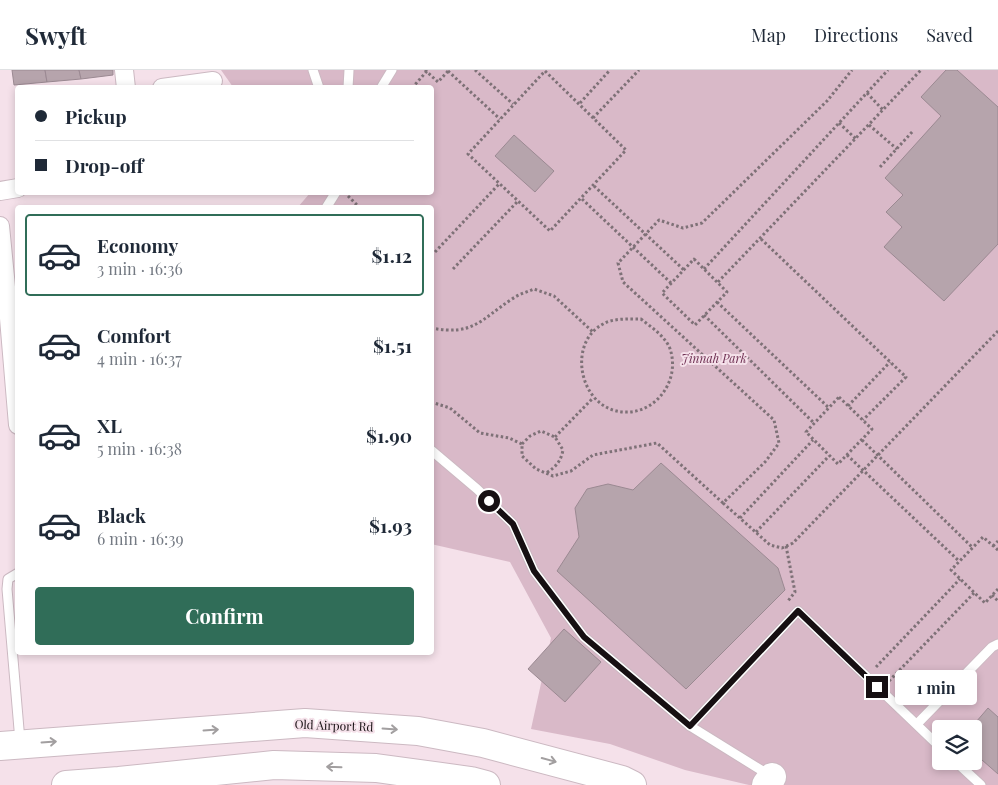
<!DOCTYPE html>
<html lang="en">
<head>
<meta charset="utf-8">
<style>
  :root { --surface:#fff; --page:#f6f6f7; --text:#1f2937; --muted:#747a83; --line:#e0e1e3; --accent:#306d58 }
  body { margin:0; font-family:"Playfair Display",serif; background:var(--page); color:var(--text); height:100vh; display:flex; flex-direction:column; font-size:19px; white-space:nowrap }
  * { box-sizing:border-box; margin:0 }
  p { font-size:16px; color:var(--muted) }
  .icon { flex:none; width:28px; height:28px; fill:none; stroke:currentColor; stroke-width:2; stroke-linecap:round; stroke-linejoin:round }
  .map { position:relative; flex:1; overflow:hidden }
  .details { position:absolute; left:15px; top:135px; width:419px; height:450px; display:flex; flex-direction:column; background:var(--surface); border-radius:5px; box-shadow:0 2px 8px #0003 }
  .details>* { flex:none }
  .top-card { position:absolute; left:15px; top:15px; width:419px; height:110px; border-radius:5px; box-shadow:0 2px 8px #0003; display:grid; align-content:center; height:110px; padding:0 20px; background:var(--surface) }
  .fabs { position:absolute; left:932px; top:650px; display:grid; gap:10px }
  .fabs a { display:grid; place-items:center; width:50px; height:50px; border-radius:5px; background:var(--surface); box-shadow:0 2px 8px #0003; font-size:25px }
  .end { position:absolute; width:22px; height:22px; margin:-11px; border:6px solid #160f12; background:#fff; box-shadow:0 0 0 2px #fff }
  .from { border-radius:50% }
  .bubble { position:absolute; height:35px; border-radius:5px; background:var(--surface); box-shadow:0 2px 8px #0003; font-size:16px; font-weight:700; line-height:35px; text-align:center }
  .top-card b { display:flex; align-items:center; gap:18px; height:48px; font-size:19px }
  .top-card b+b { border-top:1px solid var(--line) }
  .top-card i { width:12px; height:12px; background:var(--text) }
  ul { padding:9px 0 0; list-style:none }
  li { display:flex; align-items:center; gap:15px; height:82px; margin:0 10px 8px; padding:0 10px; border:2px solid transparent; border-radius:5px }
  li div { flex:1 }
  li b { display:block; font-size:19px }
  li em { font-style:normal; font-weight:700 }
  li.current { border-color:var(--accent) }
  li>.icon { width:45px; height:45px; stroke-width:1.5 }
  .button { display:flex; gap:10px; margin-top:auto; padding:10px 20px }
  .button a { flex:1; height:58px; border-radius:5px; background:var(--accent); color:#fff; font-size:20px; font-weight:700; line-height:58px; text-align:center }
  header { display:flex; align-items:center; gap:30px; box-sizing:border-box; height:70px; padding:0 25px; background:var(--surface); border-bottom:1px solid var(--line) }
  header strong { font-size:24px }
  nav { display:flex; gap:28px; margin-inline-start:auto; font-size:18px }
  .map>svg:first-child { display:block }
  .green { fill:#d9b9c8; fill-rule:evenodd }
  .building { fill:#b6a4ac; stroke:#9b8992 }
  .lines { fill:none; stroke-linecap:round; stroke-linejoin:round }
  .service-casing { stroke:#ccb9c2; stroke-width:11 }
  .minor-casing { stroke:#ccb9c2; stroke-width:20 }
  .primary-casing { stroke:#ccb9c2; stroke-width:30 }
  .path { stroke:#7e7177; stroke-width:3; stroke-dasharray:2.5 2.5; stroke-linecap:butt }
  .service { stroke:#fff; stroke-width:9 }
  .minor { stroke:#fff; stroke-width:18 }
  .primary { stroke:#fff; stroke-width:28 }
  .oneway { stroke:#a29fa0 }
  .route { stroke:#160f12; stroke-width:6 }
  .labels { text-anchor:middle; stroke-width:4; stroke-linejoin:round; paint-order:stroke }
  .park-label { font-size:12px; font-style:italic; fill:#6f3053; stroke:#f5e1ea }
  .street-label { font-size:12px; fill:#160f12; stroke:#f5e1ea }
</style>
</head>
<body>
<header>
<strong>Swyft</strong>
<nav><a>Map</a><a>Directions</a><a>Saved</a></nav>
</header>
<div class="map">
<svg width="998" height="715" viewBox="0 0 998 715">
  <rect width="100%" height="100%" fill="#f5e1ea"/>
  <!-- green -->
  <path class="green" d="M221,0h777v715h-249l-64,-15 -75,-26 -79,-15 20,-91 -41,-76 -79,-18v-336l-133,-1 12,-14 121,-1v-104l-198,-1zM941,659h33v32h-33z"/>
  <!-- building -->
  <g class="building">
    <path d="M12,0h33l2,12 -33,3z"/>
    <path d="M45,0h34l2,9 -34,3z"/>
    <path d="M79,0h34v5l-32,4z"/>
    <path d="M946,0h11l41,37v137l-54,57 -60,-54 18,-20 -16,-15 17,-17 -18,-17 56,-62 -20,-19z"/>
    <path d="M514,65l40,36 -19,21 -40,-36z"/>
    <path d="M661,393l117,105 7,22 -99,99 -129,-118 22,-34 -4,-29 12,-19 21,-5 25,6z"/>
    <path d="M564,559l37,33 -36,40 -37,-33z"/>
    <path d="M988,638l10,9v57l-24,-21v-24h-4z"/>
  </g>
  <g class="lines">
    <!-- service casing -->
    <g class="service-casing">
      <g id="service">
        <path d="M313,0l6,18"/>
        <path d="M348,18l1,-18"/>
        <path d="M381,18l11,-18"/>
        <path d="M326,138l10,-16"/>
        <path d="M431,380l46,39 36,35 21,47 50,66 106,89 79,49"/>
        <path d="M18,503l-10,6 -1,10 13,152"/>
        <path d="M917,654l75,-77 6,-3"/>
        <path d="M690,656l108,-115 143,137"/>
        <path d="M955,691l26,24"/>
      </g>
    </g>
    <!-- minor casing -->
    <g class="minor-casing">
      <g id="minor">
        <path d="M124,0l2,18"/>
        <path d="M162,18l51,-7"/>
        <path d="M0,121l18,-3"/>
        <path d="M0,156l9,92 9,107"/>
      </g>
    </g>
    <!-- primary casing -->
    <g class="primary-casing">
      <g id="primary">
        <path d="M0,676l305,-23 113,8 65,12 139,37 10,5"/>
        <path d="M66,715l53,-4 155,-16 102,3 95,13 15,4"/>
        <path d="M766,715l6,-8"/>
      </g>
    </g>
    <!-- path -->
    <g class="path">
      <path d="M425,0l13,12 11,-12"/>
      <path d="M475,0l38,34"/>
      <path d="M448,1l52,48"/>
      <path d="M545,1l81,79 -76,81 -82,-77z"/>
      <path d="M412,18l15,-17"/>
      <path d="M867,23l16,17"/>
      <path d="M580,33l30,-33"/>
      <path d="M593,48l46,-48"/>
      <path d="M839,53l17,16"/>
      <path d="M869,55l28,24"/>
      <path d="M880,97l33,-36"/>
      <path d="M594,116l90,84"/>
      <path d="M348,126l12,12"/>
      <path d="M582,129l89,84"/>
      <path d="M761,169l145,138 -43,43"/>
      <path d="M435,182l64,-68"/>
      <path d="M694,189l33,33 -32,33 -33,-32z"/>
      <path d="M453,199l65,-68"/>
      <path d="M704,199l184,-199"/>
      <path d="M718,212l203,-212"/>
      <path d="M717,232l111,105"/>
      <path d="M704,245l110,108"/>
      <path d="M641,249c10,8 27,19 30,33 9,35 -23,69 -58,58 -35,-11 -44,-68 -10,-86 10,-6 26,-5 38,-5z"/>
      <path d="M431,258c43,8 49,-8 81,-29 7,-5 15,-7 22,-10l20,7 39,36"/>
      <path d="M839,327l33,32 -34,35 -32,-32z"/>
      <path d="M431,332l19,6 30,25 29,5 13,6v12l14,13 17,7 18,-5 22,-16 64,-12 66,60 43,-42 13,-18 -5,-23 -151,-138 -5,-19 41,-43 24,8 19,-5 125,-122 25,-31"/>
      <path d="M848,336l42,-44"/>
      <path d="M555,367l38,-39"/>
      <path d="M862,370l111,108"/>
      <path d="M522,374l8,-8 11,-5 14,6 8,13c-2,11 -7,17 -17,23"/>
      <path d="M847,385l112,106"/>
      <path d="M723,433l47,42 12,3 11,-5 205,-212"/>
      <path d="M740,448l73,-78"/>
      <path d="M756,462l73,-76"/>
      <path d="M786,476l9,46 -7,9"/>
      <path d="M993,476l5,-5"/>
      <path d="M998,480l-15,-13 -32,33 34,33 13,-14"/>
      <path d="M992,525l6,6"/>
      <path d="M876,597l84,-88"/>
      <path d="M889,611l85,-88"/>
    </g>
    <!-- service -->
    <use href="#service" class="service"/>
    <!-- minor -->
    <use href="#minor" class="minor"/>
    <!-- primary -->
    <use href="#primary" class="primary"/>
  </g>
  <!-- one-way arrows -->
  <defs><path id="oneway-shaft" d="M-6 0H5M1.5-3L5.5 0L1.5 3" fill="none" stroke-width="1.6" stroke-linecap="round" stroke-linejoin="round" transform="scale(1.25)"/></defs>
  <g class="oneway">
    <use href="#oneway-shaft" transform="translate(390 659) rotate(4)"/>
    <use href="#oneway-shaft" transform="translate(211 660) rotate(-4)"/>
    <use href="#oneway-shaft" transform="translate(49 672) rotate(-4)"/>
    <use href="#oneway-shaft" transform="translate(549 690) rotate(15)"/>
    <use href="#oneway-shaft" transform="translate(334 697) rotate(-178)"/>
  </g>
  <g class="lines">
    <!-- route -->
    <path class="route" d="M489,431l24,23 21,47 50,66 106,89 108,-115 79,76"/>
  </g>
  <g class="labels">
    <!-- park labels -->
    <g class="park-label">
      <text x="714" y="293">Jinnah Park</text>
    </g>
    <!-- street labels -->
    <g class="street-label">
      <text transform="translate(334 656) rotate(2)" y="4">Old Airport Rd</text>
    </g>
  </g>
</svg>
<div class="fabs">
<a><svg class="icon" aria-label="layers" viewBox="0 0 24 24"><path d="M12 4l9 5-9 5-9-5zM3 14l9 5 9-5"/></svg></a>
</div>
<i class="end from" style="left:489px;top:431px"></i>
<i class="end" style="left:877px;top:617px"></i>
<div class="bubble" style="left:895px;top:600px;width:82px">1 min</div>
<div class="top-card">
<b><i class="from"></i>Pickup</b>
<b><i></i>Drop-off</b>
</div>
<section class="details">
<ul>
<li class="current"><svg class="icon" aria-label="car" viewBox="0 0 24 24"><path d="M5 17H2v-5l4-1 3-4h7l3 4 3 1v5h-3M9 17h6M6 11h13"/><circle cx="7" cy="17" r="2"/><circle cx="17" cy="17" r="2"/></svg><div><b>Economy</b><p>3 min · 16:36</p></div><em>$1.12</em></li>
<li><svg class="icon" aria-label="car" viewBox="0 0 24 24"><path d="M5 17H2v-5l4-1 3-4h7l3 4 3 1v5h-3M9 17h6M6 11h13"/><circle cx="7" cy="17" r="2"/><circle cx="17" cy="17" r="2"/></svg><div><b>Comfort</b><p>4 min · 16:37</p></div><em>$1.51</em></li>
<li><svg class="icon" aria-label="car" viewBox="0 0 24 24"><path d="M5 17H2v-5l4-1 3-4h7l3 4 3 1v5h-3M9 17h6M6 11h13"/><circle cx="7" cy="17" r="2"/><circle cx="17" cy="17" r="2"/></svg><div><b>XL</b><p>5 min · 16:38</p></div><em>$1.90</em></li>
<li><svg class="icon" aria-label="car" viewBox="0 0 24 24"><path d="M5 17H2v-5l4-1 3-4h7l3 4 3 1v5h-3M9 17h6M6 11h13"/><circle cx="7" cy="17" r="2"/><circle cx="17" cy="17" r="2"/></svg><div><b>Black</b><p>6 min · 16:39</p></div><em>$1.93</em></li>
</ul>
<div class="button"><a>Confirm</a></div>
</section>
</div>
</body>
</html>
